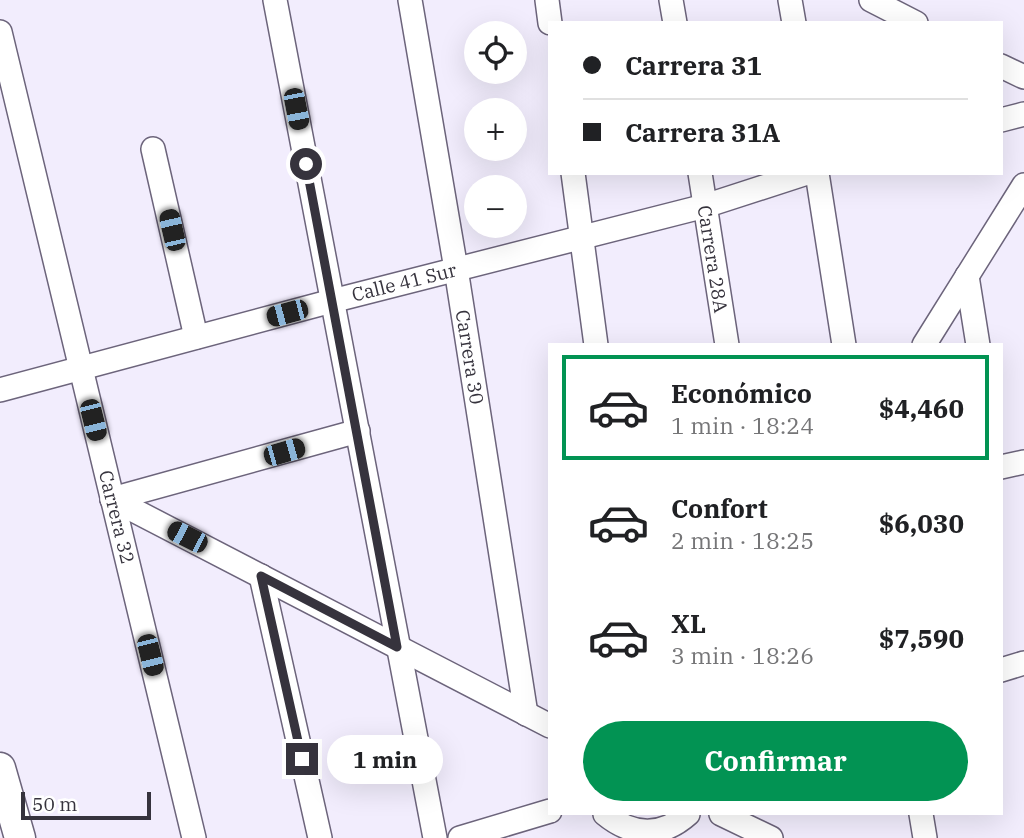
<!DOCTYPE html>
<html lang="es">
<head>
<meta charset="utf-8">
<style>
  :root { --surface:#fff; --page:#f6f6f6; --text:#202124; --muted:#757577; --line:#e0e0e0; --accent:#029353 }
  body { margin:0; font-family:"IBM Plex Serif",serif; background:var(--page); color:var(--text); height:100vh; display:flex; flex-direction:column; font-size:26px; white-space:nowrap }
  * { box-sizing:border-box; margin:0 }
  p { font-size:23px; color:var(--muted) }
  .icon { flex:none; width:38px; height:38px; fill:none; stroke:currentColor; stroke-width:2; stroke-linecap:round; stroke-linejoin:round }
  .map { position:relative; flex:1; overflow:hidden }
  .details { position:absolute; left:548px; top:343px; width:455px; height:472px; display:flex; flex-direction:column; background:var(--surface); border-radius:0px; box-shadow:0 7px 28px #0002 }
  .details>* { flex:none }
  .banner { position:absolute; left:548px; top:21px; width:455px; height:154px; border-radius:0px; box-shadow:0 7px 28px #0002; display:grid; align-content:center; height:154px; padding:0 35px; background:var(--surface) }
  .fabs { position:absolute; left:464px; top:21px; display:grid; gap:14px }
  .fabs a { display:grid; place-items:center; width:63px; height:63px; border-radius:50%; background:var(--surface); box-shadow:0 7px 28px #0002; font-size:35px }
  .scale { position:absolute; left:21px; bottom:18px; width:130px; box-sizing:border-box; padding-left:7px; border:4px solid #36333d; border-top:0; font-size:19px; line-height:24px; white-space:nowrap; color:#36333d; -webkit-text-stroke:5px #fff; paint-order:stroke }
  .end { position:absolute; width:32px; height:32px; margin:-16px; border:9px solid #36333d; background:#fff; box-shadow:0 0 0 4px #fff }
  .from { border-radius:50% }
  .bubble { position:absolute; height:49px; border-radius:24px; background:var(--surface); box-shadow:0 7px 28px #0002; font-size:23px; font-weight:700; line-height:49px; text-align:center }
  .car { position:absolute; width:21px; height:42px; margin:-21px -10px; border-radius:9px; box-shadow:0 0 5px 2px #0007; background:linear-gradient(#222 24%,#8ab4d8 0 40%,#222 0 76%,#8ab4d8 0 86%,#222 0) }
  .banner b { display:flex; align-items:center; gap:24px; height:66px; font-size:26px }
  .banner b+b { border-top:2px solid var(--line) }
  .banner i { width:18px; height:18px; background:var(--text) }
  ul { padding:12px 0 0; list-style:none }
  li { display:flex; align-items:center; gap:21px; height:105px; margin:0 14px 10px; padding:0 21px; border:4px solid transparent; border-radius:0px }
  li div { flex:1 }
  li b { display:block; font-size:26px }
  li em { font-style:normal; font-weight:700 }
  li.on { border-color:var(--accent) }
  li>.icon { width:63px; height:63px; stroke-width:1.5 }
  .action { display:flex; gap:14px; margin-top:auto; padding:14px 35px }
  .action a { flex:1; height:80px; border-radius:42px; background:var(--accent); color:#fff; font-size:28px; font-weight:700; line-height:80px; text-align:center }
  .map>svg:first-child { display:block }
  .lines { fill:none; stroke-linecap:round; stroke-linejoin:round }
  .minor-casing { stroke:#6c647b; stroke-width:26 }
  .major-casing { stroke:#6c647b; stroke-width:33 }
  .minor { stroke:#fff; stroke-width:23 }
  .major { stroke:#fff; stroke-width:30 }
  .route { stroke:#36333d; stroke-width:9 }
  .labels { text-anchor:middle; stroke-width:5; stroke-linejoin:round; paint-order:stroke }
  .street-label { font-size:19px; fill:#36333d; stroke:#fff }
</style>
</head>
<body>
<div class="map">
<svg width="1024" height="838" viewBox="0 0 1024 838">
  <rect width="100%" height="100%" fill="#f2edfd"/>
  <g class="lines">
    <!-- minor casing -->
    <g class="minor-casing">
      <g id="minor">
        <path d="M275,0l160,838"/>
        <path d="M410,0l46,269 70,445"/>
        <path d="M547,0l3,23"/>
        <path d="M671,0l4,23"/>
        <path d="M790,0l4,23"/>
        <path d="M871,0l45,23"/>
        <path d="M0,32l194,806"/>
        <path d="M1001,66l23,11"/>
        <path d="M1001,120l23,-6"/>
        <path d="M153,149l43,188"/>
        <path d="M573,173l23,172"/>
        <path d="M700,173l27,172"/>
        <path d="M817,173l27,172"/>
        <path d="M967,276l11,69"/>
        <path d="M924,345l100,-160"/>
        <path d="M0,390l332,-89 373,-95 102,-33"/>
        <path d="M1001,467l23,-5"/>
        <path d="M112,499l438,227"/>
        <path d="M112,499l246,-68"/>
        <path d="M261,576l59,262"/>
        <path d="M1001,670l23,-7"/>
        <path d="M605,814c27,22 56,24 83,0"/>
        <path d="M721,814l50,24"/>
        <path d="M921,814l4,24"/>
        <path d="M460,838l90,-27"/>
      </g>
    </g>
    <!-- major casing -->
    <g class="major-casing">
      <path id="major" d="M0,768l20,70"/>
    </g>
    <!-- minor -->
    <use href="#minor" class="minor"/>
    <!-- major -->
    <use href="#major" class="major"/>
  </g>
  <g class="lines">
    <!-- route -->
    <path class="route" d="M302,759l-41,-183 136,71 -91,-483"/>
  </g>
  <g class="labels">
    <!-- street labels -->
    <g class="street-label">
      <text transform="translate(713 259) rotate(81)" y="7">Carrera 28A</text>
      <text transform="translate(404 282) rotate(-14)" y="7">Calle 41 Sur</text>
      <text transform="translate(470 357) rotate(81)" y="7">Carrera 30</text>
      <text transform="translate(117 517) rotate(76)" y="7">Carrera 32</text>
    </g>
  </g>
</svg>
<div class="fabs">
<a><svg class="icon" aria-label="locate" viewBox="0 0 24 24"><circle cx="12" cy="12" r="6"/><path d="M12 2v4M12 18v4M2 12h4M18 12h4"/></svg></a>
<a>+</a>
<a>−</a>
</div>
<div class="scale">50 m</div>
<i class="end from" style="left:306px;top:164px"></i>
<i class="end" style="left:302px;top:759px"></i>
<div class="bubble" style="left:327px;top:735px;width:116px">1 min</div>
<i class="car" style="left:296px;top:109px;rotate:169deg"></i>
<i class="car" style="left:172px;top:230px;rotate:347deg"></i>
<i class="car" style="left:287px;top:313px;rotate:255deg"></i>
<i class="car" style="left:93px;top:420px;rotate:166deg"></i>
<i class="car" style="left:284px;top:452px;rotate:74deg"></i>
<i class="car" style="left:187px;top:537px;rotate:297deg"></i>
<i class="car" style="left:150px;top:655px;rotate:166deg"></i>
<div class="banner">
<b><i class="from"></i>Carrera 31</b>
<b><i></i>Carrera 31A</b>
</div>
<section class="details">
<ul>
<li class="on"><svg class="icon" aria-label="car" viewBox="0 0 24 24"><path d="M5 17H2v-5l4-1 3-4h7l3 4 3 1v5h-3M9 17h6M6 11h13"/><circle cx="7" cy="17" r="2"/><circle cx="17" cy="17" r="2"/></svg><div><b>Económico</b><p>1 min · 18:24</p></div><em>$4,460</em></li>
<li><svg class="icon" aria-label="car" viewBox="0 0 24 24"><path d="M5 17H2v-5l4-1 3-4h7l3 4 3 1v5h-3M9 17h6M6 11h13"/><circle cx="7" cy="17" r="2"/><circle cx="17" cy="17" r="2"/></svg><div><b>Confort</b><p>2 min · 18:25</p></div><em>$6,030</em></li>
<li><svg class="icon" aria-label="car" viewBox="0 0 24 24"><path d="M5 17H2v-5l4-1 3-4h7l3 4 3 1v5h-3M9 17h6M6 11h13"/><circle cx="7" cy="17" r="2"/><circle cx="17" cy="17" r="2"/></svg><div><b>XL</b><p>3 min · 18:26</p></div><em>$7,590</em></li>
</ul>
<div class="action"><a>Confirmar</a></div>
</section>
</div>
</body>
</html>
